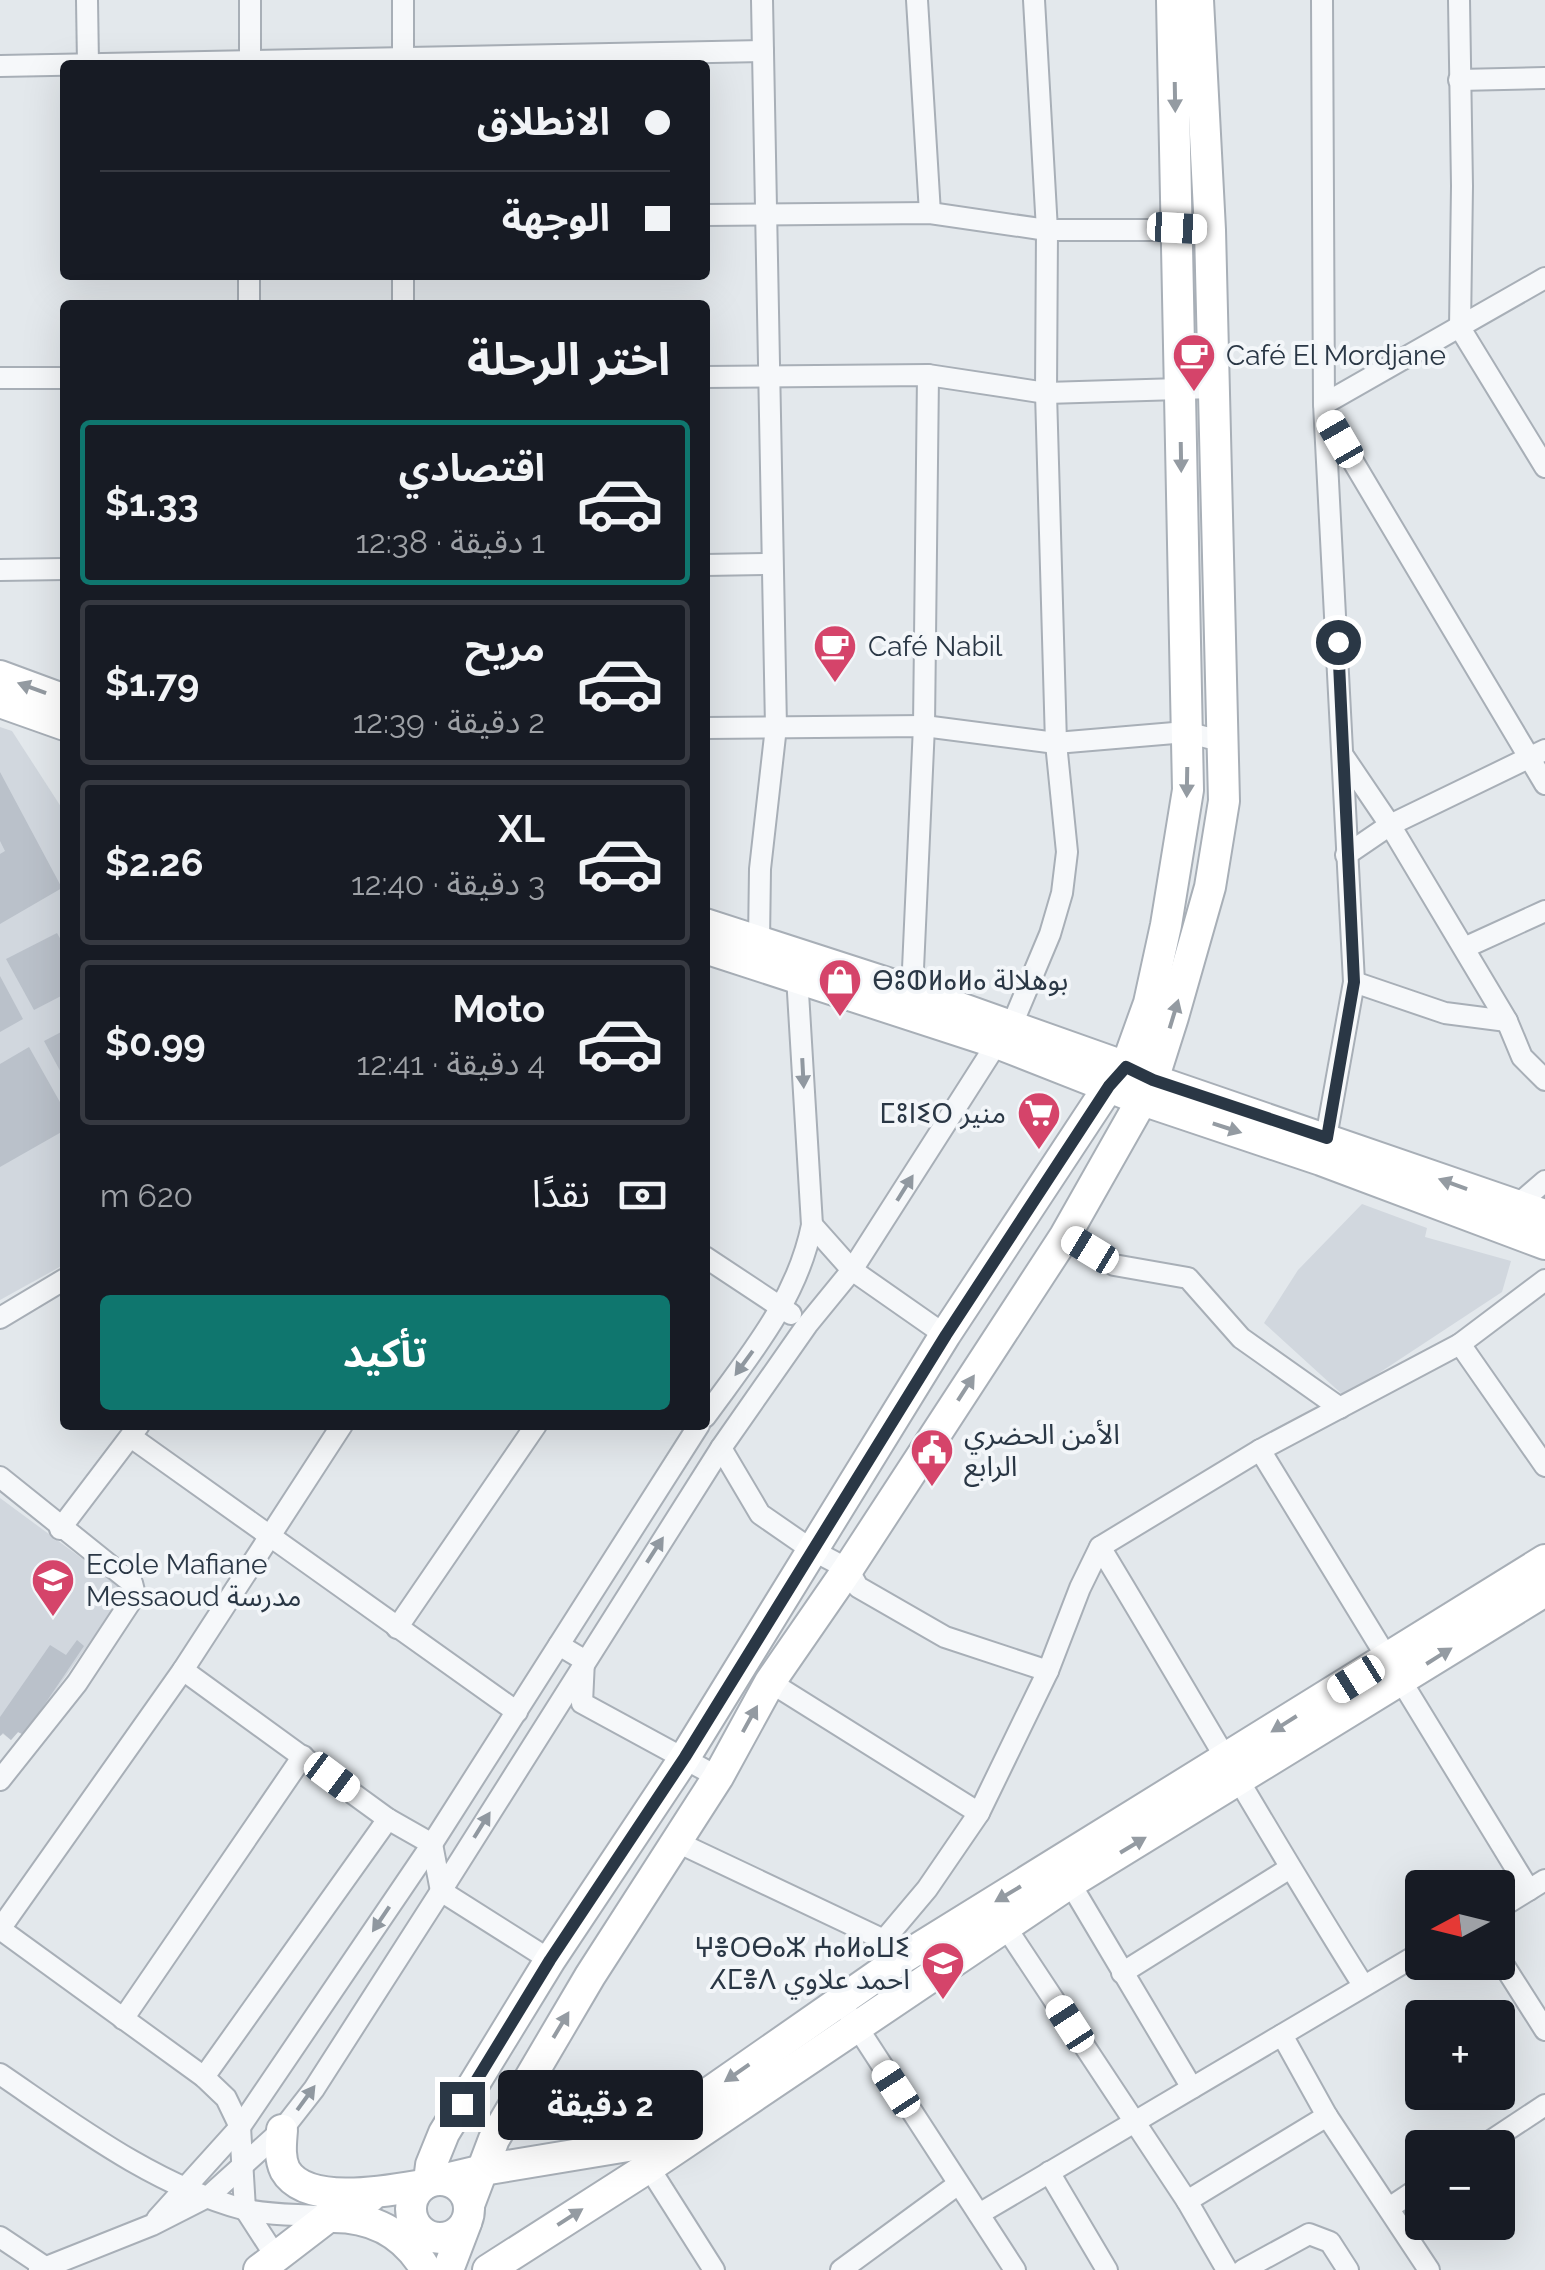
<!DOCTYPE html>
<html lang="ar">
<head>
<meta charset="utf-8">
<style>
  :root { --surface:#171b24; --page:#20242c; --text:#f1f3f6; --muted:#9ea1a6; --line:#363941; --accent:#0f766e }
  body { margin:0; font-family:Raleway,"Noto Sans Arabic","Noto Sans Tifinagh",sans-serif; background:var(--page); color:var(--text); direction:rtl; height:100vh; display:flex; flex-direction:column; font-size:38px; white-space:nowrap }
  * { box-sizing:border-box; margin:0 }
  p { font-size:32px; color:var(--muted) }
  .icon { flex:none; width:55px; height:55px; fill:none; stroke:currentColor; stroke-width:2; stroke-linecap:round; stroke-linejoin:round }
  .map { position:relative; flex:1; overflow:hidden; direction:ltr }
  .details { position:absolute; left:60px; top:300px; width:650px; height:1130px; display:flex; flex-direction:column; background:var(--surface); border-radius:10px; box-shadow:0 10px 40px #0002; direction:rtl }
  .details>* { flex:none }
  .guide { position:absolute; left:60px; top:60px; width:650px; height:220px; border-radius:10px; box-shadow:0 10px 40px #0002; direction:rtl; display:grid; align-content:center; height:220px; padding:0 40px; background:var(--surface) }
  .needle { width:65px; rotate:263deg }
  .buttons { position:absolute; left:1405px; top:1870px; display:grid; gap:20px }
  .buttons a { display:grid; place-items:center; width:110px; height:110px; border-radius:10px; background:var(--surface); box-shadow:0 10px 40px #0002; font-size:50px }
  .end { position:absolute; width:45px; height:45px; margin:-22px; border:12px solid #2a3745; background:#fff; box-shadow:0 0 0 5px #fff }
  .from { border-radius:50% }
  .bubble { position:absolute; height:70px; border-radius:10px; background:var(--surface); box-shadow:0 10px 40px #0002; font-size:32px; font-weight:700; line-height:70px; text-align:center; direction:rtl }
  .car { position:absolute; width:30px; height:60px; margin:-30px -15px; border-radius:12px; box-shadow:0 0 8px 2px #0007; background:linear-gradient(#fff 24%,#345 0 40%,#fff 0 76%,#345 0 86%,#fff 0) }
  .guide b { display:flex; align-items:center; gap:35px; height:95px; font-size:38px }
  .guide b+b { border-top:2px solid var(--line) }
  .guide i { width:25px; height:25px; background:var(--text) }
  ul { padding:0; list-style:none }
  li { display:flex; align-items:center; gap:30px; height:165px; margin:0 20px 15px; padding:0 20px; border:5px solid var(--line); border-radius:10px }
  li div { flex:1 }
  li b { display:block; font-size:38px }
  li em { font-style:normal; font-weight:700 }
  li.selected { border-color:var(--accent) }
  li>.icon { width:90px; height:90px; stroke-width:1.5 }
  h2 { padding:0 40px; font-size:45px; line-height:120px }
  .pay { display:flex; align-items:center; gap:25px; height:110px; padding:0 40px; font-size:38px }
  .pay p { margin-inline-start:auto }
  .cta { display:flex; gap:20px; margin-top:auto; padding:20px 40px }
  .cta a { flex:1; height:115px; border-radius:10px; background:var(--accent); color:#fff; font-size:40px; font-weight:700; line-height:115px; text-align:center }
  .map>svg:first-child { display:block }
  .built { fill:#d1d7de }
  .building { fill:#bac1ca }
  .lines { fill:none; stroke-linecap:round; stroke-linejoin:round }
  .street-casing { stroke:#a8afb7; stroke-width:24 }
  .secondary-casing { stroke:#a8afb7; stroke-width:34 }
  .street { stroke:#f6f8fa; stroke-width:20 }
  .secondary { stroke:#fff; stroke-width:30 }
  .oneway { fill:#949ba2 }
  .oneway2 { fill:#9098a0 }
  .route { stroke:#2a3745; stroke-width:12 }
  .labels { text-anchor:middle; stroke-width:8; stroke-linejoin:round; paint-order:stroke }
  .poi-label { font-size:28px; fill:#2a3745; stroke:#f3f6f9; text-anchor:start }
</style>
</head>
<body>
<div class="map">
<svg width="1545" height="2270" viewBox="0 0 1545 2270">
  <rect width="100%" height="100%" fill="#e3e8ec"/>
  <!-- built -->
  <g class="built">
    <path d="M0,727l12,4 53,82v451l-65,36z"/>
    <path d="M1362,1204l65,24 -2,9 86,24 -9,31 -158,104 -80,-73 34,-53z"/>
    <path d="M0,1498l126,93 -102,144 -6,-3 -7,8 -8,-6 -3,2z"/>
  </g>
  <!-- building -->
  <g class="building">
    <path d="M0,772l62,116 -62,36v-70l5,-3 -5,-10z"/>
    <path d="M57,933l8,14v47l-31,16 -28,-51z"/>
    <path d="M0,976l23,43 -23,13z"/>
    <path d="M65,1030v50l-21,-39z"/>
    <path d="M29,1047l36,64v19l-65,37v-103z"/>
    <path d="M77,1640l7,6 -60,89 -6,-3 -7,8 -8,-7 -3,3v-19l50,-72 16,10z"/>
  </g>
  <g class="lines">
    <!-- street casing -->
    <g class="street-casing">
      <g id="street">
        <path d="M87,0l1,64"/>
        <path d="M403,0v65"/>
        <path d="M917,0l13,213"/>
        <path d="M1322,0l2,404 30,578 -30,167"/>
        <path d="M1459,0l3,186 -2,142 85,139"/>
        <path d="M250,65v-65"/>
        <path d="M0,66l763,-15"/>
        <path d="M1459,80l86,-2"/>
        <path d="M705,215l225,-2 117,17h163"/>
        <path d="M403,275v30"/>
        <path d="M249,305v-30"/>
        <path d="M705,377l223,-2 118,18 167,-5"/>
        <path d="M0,378h65"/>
        <path d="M1324,404l221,-126"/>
        <path d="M1326,416l219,368"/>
        <path d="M705,565l67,-1"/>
        <path d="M0,570l65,-1"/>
        <path d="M705,728l219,-2 132,17 130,-11 38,10"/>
        <path d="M1344,757l46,68 117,196 15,36 23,23"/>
        <path d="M1346,855l44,-30 155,-75"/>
        <path d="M759,941l1,-72 16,-142 -14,-727"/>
        <path d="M1464,948l81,-37"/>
        <path d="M1354,982l91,31 62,8"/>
        <path d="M912,991l12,-265 4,-351"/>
        <path d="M1515,1207l30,-26"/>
        <path d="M812,1225l40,45 93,65"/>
        <path d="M1065,1236l49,29 74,13 53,60 99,70"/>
        <path d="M705,1257l86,57"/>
        <path d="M0,1318l65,-39"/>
        <path d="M1460,1344l85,122"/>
        <path d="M705,1417c44,-61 92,-117 107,-192l-15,-249"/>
        <path d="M131,1437l386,275"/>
        <path d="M721,1448l39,66 52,36 36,19 10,18 87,50 103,34"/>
        <path d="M1260,1450l269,440"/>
        <path d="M0,1477l132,106 3,12 -58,88 -77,97"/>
        <path d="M60,1529l79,-104"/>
        <path d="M1100,1547c88,145 172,294 263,438"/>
        <path d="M397,1628l139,-203"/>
        <path d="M559,1645l25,15 -2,43 136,74"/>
        <path d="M183,1670l205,149 44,25 9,47 109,69"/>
        <path d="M770,1682l209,131"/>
        <path d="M677,1842l207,98 7,11"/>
        <path d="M1070,1883l122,205"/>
        <path d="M1498,1909l47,-29"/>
        <path d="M1005,1926l182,275 40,69"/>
        <path d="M0,1929l183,-259 159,-245"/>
        <path d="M0,1929l204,148 22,21 14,29 5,82 31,48"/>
        <path d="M884,1940l43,-51 52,-76 69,-142 32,-83 20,-41 160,-97 200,-106 85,-64"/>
        <path d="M1498,1956l47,74"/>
        <path d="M1122,1973l168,-105"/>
        <path d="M850,2016l165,254"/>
        <path d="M123,2019l180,-263"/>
        <path d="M1282,2035l45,81 102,154"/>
        <path d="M0,2074c75,51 154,111 243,135 26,7 58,5 85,8"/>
        <path d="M204,2077l184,-258"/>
        <path d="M1480,2148l65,-43"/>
        <path d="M643,2158l71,112"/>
        <path d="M1049,2172l58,98"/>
        <path d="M1187,2201l140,-85"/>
        <path d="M1389,2208l33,-22"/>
        <path d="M979,2214l443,-262"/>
        <path d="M157,2219l83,-92 192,-283 267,-419"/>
        <path d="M0,2237l45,30"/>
        <path d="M39,2270l113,-45 57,-29 73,-66 32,-41 127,-198 280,-443 86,-123 45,-55 145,-227 14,-16 39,-93 12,-41 5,-41 -11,-109 -10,-350 1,-163 -13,-230"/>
        <path d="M841,2270l116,-85"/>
        <path d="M1243,2270l66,-36 21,8 18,28"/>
      </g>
    </g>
    <!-- secondary casing -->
    <g class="secondary-casing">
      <g id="secondary">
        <path d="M0,676l65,24"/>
        <path d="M0,702l65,23"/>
        <path d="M705,924l207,67 214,76 27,13 392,135"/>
        <path d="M705,948l292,95 145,57 179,60 224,84"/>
        <path d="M282,2130c-1,13 -3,27 3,40 21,37 103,21 138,15"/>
        <path d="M445,2179l38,-9 151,-25 264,-184 647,-401"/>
        <circle cx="440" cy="2209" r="29"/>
        <path d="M429,2181l2,-16 13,-32 106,-173 135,-203 260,-422 164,-249 17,-19 23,-64 17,-78 22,-135 -16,-790"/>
        <path d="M469,2205l25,-66 96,-163 128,-199 52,-95 78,-113 217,-333 77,-136 11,-20 20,-63 37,-130 14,-86 -14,-571 -12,-230"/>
        <path d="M330,2217c41,-1 75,16 96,53"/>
        <path d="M259,2270l69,-53 42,-20"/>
        <path d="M448,2270l18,-47"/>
        <path d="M488,2270l161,-103 421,-284 475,-292"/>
      </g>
    </g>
    <!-- street -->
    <use href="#street" class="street"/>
    <!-- secondary -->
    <use href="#secondary" class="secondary"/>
  </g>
  <!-- one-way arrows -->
  <defs><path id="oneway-solid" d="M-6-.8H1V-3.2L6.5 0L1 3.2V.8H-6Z" transform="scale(2.5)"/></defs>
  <g class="oneway">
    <use href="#oneway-solid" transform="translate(1175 97) rotate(89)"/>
    <use href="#oneway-solid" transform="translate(1181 457) rotate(89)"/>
    <use href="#oneway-solid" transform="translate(32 688) rotate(-160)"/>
    <use href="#oneway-solid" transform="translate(1187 782) rotate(91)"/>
    <use href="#oneway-solid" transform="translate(1174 1014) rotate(-73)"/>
    <use href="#oneway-solid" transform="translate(1227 1128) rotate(18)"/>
    <use href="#oneway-solid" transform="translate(1453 1184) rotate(-160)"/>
    <use href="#oneway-solid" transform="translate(966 1388) rotate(-57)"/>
    <use href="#oneway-solid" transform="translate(1439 1656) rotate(-32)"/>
    <use href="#oneway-solid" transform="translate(750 1719) rotate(-61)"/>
    <use href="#oneway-solid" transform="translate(1284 1724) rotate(148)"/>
    <use href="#oneway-solid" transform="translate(1133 1845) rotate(-31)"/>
    <use href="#oneway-solid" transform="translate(1008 1894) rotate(149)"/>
    <use href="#oneway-solid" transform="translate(561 2025) rotate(-59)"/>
    <use href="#oneway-solid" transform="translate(737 2073) rotate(145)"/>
    <use href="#oneway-solid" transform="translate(570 2217) rotate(-33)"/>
  </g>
  <g class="oneway2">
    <use href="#oneway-solid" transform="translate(803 1073) rotate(87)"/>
    <use href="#oneway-solid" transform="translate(905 1188) rotate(-58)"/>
    <use href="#oneway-solid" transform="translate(744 1363) rotate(126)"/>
    <use href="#oneway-solid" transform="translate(655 1550) rotate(-57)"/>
    <use href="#oneway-solid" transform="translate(482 1825) rotate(-58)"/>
    <use href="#oneway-solid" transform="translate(381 1919) rotate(124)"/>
    <use href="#oneway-solid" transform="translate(306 2098) rotate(-54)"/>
  </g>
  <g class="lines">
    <!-- route -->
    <path class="route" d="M462,2104l88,-144 135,-203 261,-422 163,-249 17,-19 27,13 174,58 27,-156 -16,-340"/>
  </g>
  <!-- icons -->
  <defs>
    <g id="cafe-pin" transform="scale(2.25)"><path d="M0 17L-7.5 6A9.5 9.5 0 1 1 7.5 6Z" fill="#d5446a" stroke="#f3f6f9"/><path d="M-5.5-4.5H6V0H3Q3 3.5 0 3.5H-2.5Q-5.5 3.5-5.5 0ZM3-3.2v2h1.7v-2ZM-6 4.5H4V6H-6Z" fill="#fff"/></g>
    <g id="shop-pin" transform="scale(2.25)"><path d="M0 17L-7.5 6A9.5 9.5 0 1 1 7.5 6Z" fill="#d5446a" stroke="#f3f6f9"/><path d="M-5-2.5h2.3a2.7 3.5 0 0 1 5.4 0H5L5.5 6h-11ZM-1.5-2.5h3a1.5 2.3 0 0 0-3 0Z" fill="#fff"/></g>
    <g id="supermarket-pin" transform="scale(2.25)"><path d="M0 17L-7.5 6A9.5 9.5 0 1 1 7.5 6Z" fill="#d5446a" stroke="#f3f6f9"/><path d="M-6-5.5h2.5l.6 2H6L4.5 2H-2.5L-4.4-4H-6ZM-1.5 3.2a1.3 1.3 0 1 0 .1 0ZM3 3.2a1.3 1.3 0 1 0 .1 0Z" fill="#fff"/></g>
    <g id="civic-pin" transform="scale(2.25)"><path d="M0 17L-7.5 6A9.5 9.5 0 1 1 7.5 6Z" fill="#d5446a" stroke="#f3f6f9"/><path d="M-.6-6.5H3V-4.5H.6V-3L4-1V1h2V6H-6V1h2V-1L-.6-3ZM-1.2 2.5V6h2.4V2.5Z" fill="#fff"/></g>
    <g id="school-pin" transform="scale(2.25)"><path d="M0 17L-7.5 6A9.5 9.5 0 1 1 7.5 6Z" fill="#d5446a" stroke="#f3f6f9"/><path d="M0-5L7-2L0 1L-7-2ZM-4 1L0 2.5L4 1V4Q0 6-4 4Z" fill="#fff"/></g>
  </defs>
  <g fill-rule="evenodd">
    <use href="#cafe-pin" x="1194" y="355"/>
    <use href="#cafe-pin" x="835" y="646"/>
    <use href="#shop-pin" x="840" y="980"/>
    <use href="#supermarket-pin" x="1039" y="1113"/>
    <use href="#civic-pin" x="932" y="1450"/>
    <use href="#school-pin" x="53" y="1580"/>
    <use href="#school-pin" x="943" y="1963"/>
  </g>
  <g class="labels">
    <!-- poi labels -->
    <g class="poi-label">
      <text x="1226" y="365">Café El Mordjane</text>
      <text x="868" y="656">Café Nabil</text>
      <text x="872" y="990">ⴱⵓⵀⵍⴰⵍⴰ بوهلالة</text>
      <text x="1006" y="1123" text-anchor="end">ⵎⵓⵏⵉⵔ منير</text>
      <text x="964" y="1444">الأمن الحضري<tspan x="964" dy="32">الرابع</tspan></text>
      <text x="86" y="1574">Ecole Mafiane<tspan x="86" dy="32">Messaoud مدرسة</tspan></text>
      <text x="910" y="1957" text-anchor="end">ⵖⴻⵔⴱⴰⵣ ⵄⴰⵍⴰⵡⵉ<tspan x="910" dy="32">ⵃⵎⴻⴷ احمد علاوي</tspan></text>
    </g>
  </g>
</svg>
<div class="buttons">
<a><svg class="needle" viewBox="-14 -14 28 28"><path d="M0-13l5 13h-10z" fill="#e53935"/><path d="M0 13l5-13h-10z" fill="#9ea1a6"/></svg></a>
<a>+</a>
<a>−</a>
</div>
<i class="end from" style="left:1338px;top:642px"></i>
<i class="end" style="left:462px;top:2104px"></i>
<div class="bubble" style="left:498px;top:2070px;width:205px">2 دقيقة</div>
<i class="car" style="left:1177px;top:228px;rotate:93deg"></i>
<i class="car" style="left:1340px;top:439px;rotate:330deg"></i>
<i class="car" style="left:1090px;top:1250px;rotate:301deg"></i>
<i class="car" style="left:1356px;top:1679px;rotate:238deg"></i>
<i class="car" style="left:332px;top:1777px;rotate:127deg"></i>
<i class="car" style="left:1070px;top:2024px;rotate:327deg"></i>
<i class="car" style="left:896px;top:2089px;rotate:327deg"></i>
<div class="guide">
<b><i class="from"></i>الانطلاق</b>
<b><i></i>الوجهة</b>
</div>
<section class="details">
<h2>اختر الرحلة</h2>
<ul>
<li class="selected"><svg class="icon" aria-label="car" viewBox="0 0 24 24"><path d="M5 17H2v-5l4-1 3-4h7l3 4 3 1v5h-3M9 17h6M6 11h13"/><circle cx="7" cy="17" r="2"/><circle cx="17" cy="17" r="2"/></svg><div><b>اقتصادي</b><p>1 دقيقة · 12:38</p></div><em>$1.33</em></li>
<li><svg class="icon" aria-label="car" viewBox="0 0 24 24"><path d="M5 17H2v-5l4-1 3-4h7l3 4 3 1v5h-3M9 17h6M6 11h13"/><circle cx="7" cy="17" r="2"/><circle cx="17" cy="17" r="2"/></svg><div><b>مريح</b><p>2 دقيقة · 12:39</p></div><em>$1.79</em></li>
<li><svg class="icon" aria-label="car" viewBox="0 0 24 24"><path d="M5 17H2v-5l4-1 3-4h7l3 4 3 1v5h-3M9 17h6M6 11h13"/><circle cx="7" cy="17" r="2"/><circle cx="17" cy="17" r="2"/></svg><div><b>XL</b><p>3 دقيقة · 12:40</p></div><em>$2.26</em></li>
<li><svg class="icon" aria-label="car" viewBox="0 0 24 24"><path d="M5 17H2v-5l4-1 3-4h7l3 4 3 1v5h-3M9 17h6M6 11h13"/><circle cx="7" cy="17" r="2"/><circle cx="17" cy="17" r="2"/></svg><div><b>Moto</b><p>4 دقيقة · 12:41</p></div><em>$0.99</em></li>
</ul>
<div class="pay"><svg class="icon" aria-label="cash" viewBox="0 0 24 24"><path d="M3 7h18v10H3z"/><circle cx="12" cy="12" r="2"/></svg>نقدًا<p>620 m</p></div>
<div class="cta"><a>تأكيد</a></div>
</section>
</div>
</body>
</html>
